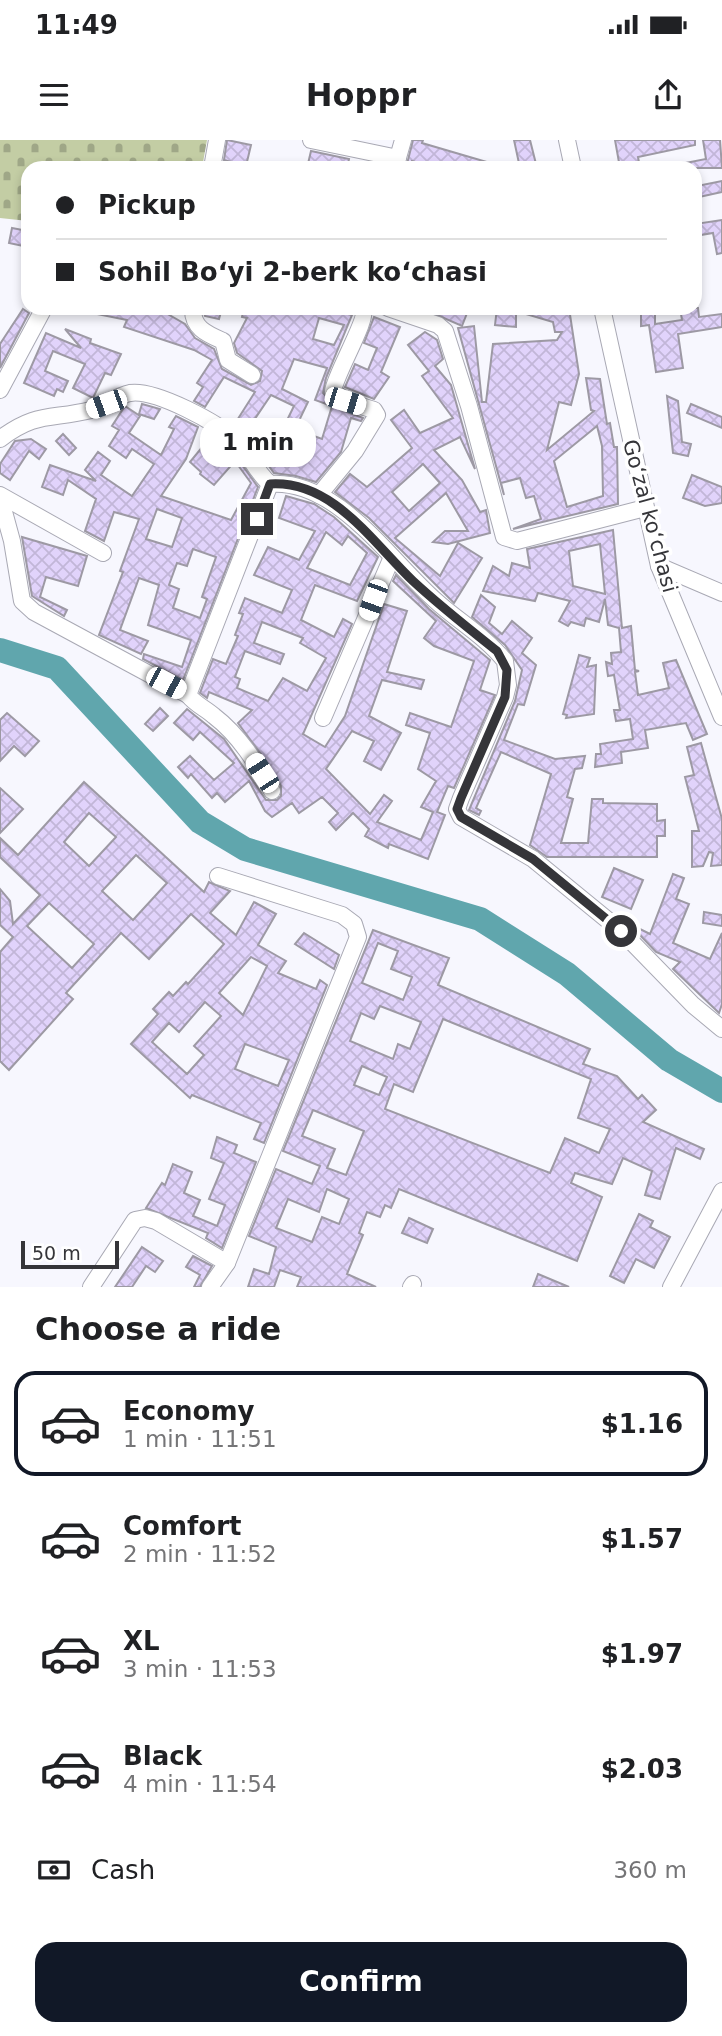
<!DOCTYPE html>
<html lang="en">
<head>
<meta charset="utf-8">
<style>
  :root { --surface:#fff; --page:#f6f6f6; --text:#202124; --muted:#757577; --line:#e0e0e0; --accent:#111827 }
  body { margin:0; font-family:"DejaVu Sans",sans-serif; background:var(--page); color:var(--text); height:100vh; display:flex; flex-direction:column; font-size:26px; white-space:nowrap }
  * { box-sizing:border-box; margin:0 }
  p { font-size:23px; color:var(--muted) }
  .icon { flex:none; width:38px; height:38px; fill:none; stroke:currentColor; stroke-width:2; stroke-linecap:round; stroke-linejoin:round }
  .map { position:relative; height:1147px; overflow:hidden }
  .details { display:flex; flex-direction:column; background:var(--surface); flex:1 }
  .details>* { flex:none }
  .guide { position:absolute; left:21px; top:21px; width:681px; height:154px; border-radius:21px; box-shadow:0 4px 10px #0003; display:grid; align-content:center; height:154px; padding:0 35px; background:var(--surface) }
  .scale { position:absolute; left:21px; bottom:18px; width:98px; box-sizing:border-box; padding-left:7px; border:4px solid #353539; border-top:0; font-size:19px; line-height:24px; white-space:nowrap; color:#353539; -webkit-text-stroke:5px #fff; paint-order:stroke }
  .end { position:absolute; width:32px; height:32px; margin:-16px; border:9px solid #353539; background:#fff; box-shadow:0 0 0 4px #fff }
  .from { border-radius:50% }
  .bubble { position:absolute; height:49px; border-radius:21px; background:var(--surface); box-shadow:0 4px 10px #0003; font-size:23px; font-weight:700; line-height:49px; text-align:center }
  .car { position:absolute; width:21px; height:42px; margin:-21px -10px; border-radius:9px; box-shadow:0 0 5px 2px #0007; background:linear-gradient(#fff 24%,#345 0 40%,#fff 0 76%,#345 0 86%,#fff 0) }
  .guide b { display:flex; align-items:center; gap:24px; height:66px; font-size:26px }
  .guide b+b { border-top:2px solid var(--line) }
  .guide i { width:18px; height:18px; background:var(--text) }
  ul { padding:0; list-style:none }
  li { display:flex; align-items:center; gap:21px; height:105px; margin:0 14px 10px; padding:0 21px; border:4px solid transparent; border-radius:21px }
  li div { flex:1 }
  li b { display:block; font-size:26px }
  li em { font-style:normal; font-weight:700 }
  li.active { border-color:var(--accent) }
  li>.icon { width:63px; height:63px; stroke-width:1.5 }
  h2 { padding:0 35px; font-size:32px; line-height:84px }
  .pay { display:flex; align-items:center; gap:18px; height:77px; padding:0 35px; font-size:26px }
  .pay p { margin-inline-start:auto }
  .action { display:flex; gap:14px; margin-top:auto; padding:14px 35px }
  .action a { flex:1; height:80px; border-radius:21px; background:var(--accent); color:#fff; font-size:28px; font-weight:700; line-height:80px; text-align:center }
  .status { display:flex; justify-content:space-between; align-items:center; height:49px; padding:0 35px; background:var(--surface); direction:ltr }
  .status svg { height:19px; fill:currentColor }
  header { display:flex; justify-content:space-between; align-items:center; height:91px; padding:0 35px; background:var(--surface); font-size:32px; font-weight:700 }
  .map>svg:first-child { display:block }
  .cemetery { fill:url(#cemetery-stones) }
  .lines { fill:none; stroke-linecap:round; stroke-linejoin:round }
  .river { stroke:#60a6ad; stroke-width:24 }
  .building { fill:url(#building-cross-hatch); stroke:#9d99a4; stroke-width:2; fill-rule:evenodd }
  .minor-casing { stroke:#a9a9b4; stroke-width:18 }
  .minor { stroke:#fff; stroke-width:16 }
  .route { stroke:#353539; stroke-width:9 }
  .labels { text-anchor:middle; stroke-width:7; stroke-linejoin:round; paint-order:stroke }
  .street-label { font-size:21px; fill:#353539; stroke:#fff }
</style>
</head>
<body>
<div class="status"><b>11:49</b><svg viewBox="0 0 49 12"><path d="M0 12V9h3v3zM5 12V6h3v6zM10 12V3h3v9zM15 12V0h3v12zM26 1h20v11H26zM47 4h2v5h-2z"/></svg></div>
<header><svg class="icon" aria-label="menu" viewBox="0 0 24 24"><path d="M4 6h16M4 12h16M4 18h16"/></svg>Hoppr<svg class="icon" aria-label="share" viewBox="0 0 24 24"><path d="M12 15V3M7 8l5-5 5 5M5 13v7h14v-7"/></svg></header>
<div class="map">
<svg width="722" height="1147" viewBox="0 0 722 1147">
  <defs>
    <pattern id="cemetery-stones" width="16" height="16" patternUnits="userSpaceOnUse" patternTransform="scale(1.75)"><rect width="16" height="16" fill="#c3cda4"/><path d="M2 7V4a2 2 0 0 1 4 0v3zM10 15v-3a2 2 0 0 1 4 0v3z" fill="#9fa787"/></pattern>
    <pattern id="building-cross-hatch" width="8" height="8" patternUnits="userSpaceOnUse" patternTransform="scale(1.75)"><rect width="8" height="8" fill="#e1d3fb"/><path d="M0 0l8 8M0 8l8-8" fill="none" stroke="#c2b6d8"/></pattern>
  </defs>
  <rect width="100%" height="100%" fill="#f7f7fe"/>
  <!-- cemetery -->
  <path class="cemetery" d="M0,0h207l-5,28h-174v53l-28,-3z"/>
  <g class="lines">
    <!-- river -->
    <path class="river" d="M0,510l57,18 143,154 45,27 235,70 87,55 102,86 53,31"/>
  </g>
  <!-- building -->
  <g class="building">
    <path d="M227,0l24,5 -5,21 -22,-6z"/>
    <path d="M413,0h10l-1,3 75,22v3h-60l-25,-7 -2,7h-4z"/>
    <path d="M514,0h16l7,28h-17z"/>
    <path d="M615,0h80v5l-57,12 2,11h-20z"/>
    <path d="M703,0h17l2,28h-37v-5l21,-4z"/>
    <path d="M311,11l38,8 -2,9h-40z"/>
    <path d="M722,41v11l-23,5 -2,-11z"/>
    <path d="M722,80v33l-5,1 -4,-21 -18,3v-12z"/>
    <path d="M12,88l16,3v16l-19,-4z"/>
    <path d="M93,168h64l28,16 10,14 19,11 8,20 29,16 9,-4 2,-10 -25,-18 -3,-10 13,-25 -5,-1 2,-9h79l29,7 -26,63 -3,15 16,16 24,9 -2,3 -10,-3 -10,34 -25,30 -20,-6 -22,-3 -25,-34 -15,-14 21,-33 -31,-15 -19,30 -11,-6 9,-14 -6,-4 15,-23 -18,-10 -70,-23 3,-7 -35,-7zM319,178l25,7 -10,20 -21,-6zM294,219l33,9 -12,32 17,6 -10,33 -27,-10 13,-27 -26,-13zM271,255l23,11 -21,43 -23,-23z"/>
    <path d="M204,168h18l-3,11 -14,-3z"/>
    <path d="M421,168h48l-7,18z"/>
    <path d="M497,168h72l10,66 -8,31 -12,-3 -12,48 47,-39 -3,-1 -5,-32 14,1 7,45 3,-1 4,24h3l1,57 -105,25 28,-10 -7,-23 -8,2 -6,-20 -19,5 3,12 -46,-167 16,-2 8,76h4l7,-58 64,-4 5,-8h-7l-2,-10 -37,-11v16l-21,-2zM597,286l5,20 1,50 -36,11 -13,-46z"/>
    <path d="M641,168h14v16l27,-4 -2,-12h18l1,9 23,-3v13l-44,7 5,34 -27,4 -7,-47 -8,1z"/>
    <path d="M23,169l6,4 -29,55v-24z"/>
    <path d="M374,177l26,10 -19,45 8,5 -15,22 -29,-12 10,-23 13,6 9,-22 -13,-5z"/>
    <path d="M65,189l26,10 -1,4 31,11 -10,21 -6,-2 -12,25 -20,-10 12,-24 -32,-13 -8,20 23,10 -5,11 -6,-3 -3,7 -30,-13 22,-50 35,15z"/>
    <path d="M425,192l12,8 6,19 -8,7 16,19 24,84 -15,-32 -26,13 28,30 18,32 6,-2 4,23 -42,11 -15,-2 12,-11h23l-22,-38 -51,45 45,38 18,-33 24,15 -28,45 -85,-85 -34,-26 15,-18 17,13 45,-39 -21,-28 13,-10 16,23 33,-15 -31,-42 7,-5 -21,-26zM423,324l17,19 -31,28 -17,-19z"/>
    <path d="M667,256l11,5 4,41 9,2 -3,12 -15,-3z"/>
    <path d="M142,264l18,5 -6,10 -15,-5z"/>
    <path d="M691,264l31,13v11l-35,-15z"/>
    <path d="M125,266l15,10 -11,17 32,22 13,-26 -5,-2 7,-11 22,11 -12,32 -25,37 70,24 20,-37 -16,-22 -21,24 -14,-11 1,-2 -11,-10 22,-27 18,13 28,39 -75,193 -40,-21 1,-5 38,13 9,-27 -43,-15 11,-40 -20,-7 -19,52 28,11 -7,13 -42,-19 24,-63 -3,-1 19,-52 -25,-7 -10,29 -19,-10 11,-32 -28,-19 -5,15 -21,-8 8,-22 46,16 -11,-11 13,-18 12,9 -9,14 31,21 22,-32 -22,-15 -6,9 -17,-12 10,-16 -7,-4zM157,369l25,9 -10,29 -26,-8zM193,409l23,8 -14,40 5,2 -7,19 -27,-10 6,-19 -10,-4 8,-22 10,3z"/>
    <path d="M63,294l13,14 -7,7 -13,-14z"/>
    <path d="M31,299l15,10 -7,10 -10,-8 -19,29 -10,-7v-9l15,-23z"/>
    <path d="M692,335l30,12v16l-17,3 -22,-8z"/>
    <path d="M286,356l28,8 20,13 44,40 -21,44 -42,-16 -14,35 33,17 9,-18 9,5 -49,110 22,13 20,-31 39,-112 23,7 -20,61 37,8 -3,9 -39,-9 -13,36 32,17 -20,37 -17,-9 10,-20 -22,-10 -26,38 44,45 14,-19 8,6 -15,21 44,18 12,-28 -12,-5 15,-26 -18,-12 12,-36 -24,-8 4,-12 41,14 23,-66 -40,-15 -10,-8 12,-17 -43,-40 3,-6 33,34 61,51 -10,30 15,5 -41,93 -6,-2 -11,26 8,3 -17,44 -39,-15 -1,4 -23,-12 4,-7 -16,-16 -17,17 -7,-8 9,-9 -16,-16 -23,16 -7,-10 -20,14 -7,-6 -16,-30 -24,21 -8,-9 -5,5 -21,-24 -3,4 -10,-11 12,-11 24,24 20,-17 -34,-31 -7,8 -19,-17 13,-14 37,30 42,61h11l4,-4v-10l-12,-21 -31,-42 14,-13 -43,-18 -2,6 -7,-5 13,-34 13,5 12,-28 -3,-1 8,-21 -4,-1 6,-15 37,15 10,-23 -38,-15 14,-28 31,13 16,-29 -36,-13zM326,392l16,13 6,-9 19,17 -17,32 -43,-17zM262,482l41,16 -3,5 26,15 -19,33 -24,-13 -15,23 -31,-13 3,-9 -5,-2 10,-26 35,13 4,-10 -30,-11z"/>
    <path d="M613,390l9,98 9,-2 4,44 4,1 -4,1 3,23 31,-7 -6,-25 13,-3 31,74 -14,6 -7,-17 -41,7 3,18 -27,4 1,11 -27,4 1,-13h5l-1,-10 33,-5 -3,-20 -14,2 -2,-11h6l-6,-35 -6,1 -2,-14 6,2 -1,-11 10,-1 -2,-24 -11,-3 -3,-26 -6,23 -13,-4 -2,8 -13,-4 -3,4 -9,-5 11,-20 -32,-8 -3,8 -52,-10 10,-25 16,10 3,-13 18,5 -3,-19zM600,404l5,50 -32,-8 -4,-35z"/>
    <path d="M22,397l65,19 -9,30 -32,-9 -6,20 27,13 -3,6 -32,-20z"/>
    <path d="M481,455l14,12 -6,16 13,11 10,-13 20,17 -10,15 14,12 -12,40 -6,-1 -14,36 51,19 30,-3 -3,12 -7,1 -8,28 6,2 -12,44h27l4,-44h11v4l54,1v17l8,-1v16h-8v21h-110l-17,-12 21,-71 -50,-22 -25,56 5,3 -2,4 -10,-5 46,-109 7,-31 -17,-25 -33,-28z"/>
    <path d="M579,515l11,3 -3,9 9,-2 -2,49 -28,4 1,-3 -4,-1z"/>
    <path d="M160,568l8,8 -15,15 -8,-7z"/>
    <path d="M7,573l32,28 -14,15 -11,-10 -14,15v-41z"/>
    <path d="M701,603l21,76v46l-11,1 2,-13 -4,-1 -6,14 -11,1v-36h7l-14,-54 9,-2 -7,-28z"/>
    <path d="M84,642l120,110 5,-10 21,9 -20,22 26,22 18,-33 22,12 -18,31 28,16 -8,12 38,16 4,-9 7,5 -63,158 -10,-4 7,-16 -69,-28 -2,3 -59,-54 27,-30 -5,-5 16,-17 4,4 13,-14 2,2 36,-40 -33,-30 -42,45 -28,-26 -55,60 7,6 -64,71 -9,-9v-109l13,-15 -13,-12v-36l10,12 3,23 27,-29 -40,-38v-19l18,17zM89,673l27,24 -27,29 -25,-24zM136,715l31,28 -34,37 -31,-29zM49,763l45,41 -22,24 -45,-42zM251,817l16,9 -24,49 -24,-22zM205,862l16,14 -27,30 10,9 -17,19 -35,-32 17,-19 10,9zM245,904l44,16 -11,26 -43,-17z"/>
    <path d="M0,648l23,21 -23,24z"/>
    <path d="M614,728l29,12 -12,29 -29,-12z"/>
    <path d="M673,734l11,4 -8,21 13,5 -16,39 37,16 12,-26v71l-3,9 -46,-44 7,-7 -24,-10 -19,-20 3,-3 10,5z"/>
    <path d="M704,772l18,3v11l-19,-3z"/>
    <path d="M373,790l76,28 -11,27 152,64 -7,15 34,12 21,23 4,-4 14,15 -13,12 61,27 -4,10 -24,-11 -16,51 -15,-4 7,-24 -29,-13 -11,26 -37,-11 -4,10 31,14 -25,64 -178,-72 -8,19 -6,-3 -5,12 -13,-5 -8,21 4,2 -16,39 29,13h-79l4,-10 -21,-7 -6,17h-26l6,-18 15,5 7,-27 -27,-11 27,-67 36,15 8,-18 -37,-15zM378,803l20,8 -7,18 21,8 -9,23 -41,-17zM380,866l41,16 -11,27 -12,-5 -5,15 -43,-18 11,-28 13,6zM443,879l148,60 -13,39 32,11 -11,24 -34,-15 -15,35 -165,-64 9,-25 19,8zM362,926l25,11 -8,18 -25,-10zM313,970l51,21 -18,44 -19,-7 8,-19 -33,-13zM327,1049l22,10 -10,25 -17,-7 -10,25 -36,-14 12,-29 31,13z"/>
    <path d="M304,793l35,22 -5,14 -39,-25z"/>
    <path d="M217,997l20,8 -3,8 22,9 -34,86 -16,-10 2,-5 -62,-25 16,-25 3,2 8,-21 19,8 -8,21 16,7 -7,16 24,10 8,-21 -16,-6 15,-36 -13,-5z"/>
    <path d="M639,1074l14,7 -3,6 20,10 -16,31 -18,-9 -12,24 -14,-7z"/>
    <path d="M409,1078l24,11 -6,14 -25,-10z"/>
    <path d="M142,1107l21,14 -8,11 -9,-6 -14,21h-17z"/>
    <path d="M193,1116l19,10 -12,21h-6l6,-12 -14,-8z"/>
    <path d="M538,1134l31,13h-36z"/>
  </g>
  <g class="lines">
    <!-- minor casing -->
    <g class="minor-casing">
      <g id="minor">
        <path d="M311,0l87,18"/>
        <path d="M567,0l6,28"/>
        <path d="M212,28l5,-28"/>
        <path d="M395,28l8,-28"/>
        <path d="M193,168c-1,20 14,26 30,33l5,19 24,15"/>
        <path d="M388,168l50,17 7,6 24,75 35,131 13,4 128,-33"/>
        <path d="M602,168l57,258 63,151"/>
        <path d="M0,250l44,-82"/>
        <path d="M0,299c37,-28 51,-19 91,-29 14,-4 25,-14 39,-17 25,-4 89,30 107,48 12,13 19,31 33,43 68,-5 120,77 166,117 22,20 50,36 69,60l3,24 -3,12 -44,101 -4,11 4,8 72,42 88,72 72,74 29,24"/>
        <path d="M270,344l-82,211c8,10 17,13 26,21 25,19 43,48 58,75"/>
        <path d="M0,355l103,58"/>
        <path d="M319,355l36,-44 22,-36 -3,-5 -29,-9 -12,-10c3,-19 36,-72 30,-83"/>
        <path d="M0,357l12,44 10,60 12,11 154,83"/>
        <path d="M659,426l63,27"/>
        <path d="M323,578l69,-161"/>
        <path d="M91,1147l44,-67 10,-2 11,3 71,42"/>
        <path d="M210,1147l17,-24 131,-326 -4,-13 -12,-9 -124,-39"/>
        <path d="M411,1147l2,-3"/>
        <path d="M671,1147l51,-96"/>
      </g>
    </g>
    <!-- minor -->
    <use href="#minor" class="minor"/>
  </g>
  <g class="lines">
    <!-- route -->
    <path class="route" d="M257,379l13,-35c63,-4 103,59 143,97 27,25 55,47 84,70l10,19 -2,27 -44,101 -4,11 4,8 72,42 88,72"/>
  </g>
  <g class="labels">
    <!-- street labels -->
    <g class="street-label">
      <text transform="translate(650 376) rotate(75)" y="7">Goʻzal koʻchasi</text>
    </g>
  </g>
</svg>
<div class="scale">50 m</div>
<i class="end from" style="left:621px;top:791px"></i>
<i class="end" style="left:257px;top:379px"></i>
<div class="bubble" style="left:200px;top:278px;width:116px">1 min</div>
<i class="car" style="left:345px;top:261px;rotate:107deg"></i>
<i class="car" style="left:106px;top:264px;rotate:250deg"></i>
<i class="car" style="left:373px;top:460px;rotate:200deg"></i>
<i class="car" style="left:166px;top:543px;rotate:118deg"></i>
<i class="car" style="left:262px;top:633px;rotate:327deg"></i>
<div class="guide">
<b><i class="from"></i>Pickup</b>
<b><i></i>Sohil Boʻyi 2-berk koʻchasi</b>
</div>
</div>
<section class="details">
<h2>Choose a ride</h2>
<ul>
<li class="active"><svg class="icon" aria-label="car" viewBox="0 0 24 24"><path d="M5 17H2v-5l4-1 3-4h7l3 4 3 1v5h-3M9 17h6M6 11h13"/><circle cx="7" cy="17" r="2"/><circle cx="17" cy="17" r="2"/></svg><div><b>Economy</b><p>1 min · 11:51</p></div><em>$1.16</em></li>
<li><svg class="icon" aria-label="car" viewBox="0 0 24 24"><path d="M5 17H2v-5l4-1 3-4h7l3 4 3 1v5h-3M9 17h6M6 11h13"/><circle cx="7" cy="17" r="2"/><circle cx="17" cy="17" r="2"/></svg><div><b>Comfort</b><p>2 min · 11:52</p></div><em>$1.57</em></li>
<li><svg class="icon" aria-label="car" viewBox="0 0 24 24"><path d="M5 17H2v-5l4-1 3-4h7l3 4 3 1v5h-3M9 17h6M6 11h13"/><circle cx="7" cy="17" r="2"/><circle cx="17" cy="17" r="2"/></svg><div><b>XL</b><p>3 min · 11:53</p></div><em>$1.97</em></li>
<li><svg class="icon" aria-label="car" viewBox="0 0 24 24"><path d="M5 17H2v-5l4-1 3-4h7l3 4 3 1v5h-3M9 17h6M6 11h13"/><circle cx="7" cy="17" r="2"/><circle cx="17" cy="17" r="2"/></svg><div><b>Black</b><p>4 min · 11:54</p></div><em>$2.03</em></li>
</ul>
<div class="pay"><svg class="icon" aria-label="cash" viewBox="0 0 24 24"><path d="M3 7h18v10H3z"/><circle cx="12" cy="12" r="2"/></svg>Cash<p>360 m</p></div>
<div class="action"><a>Confirm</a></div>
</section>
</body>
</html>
